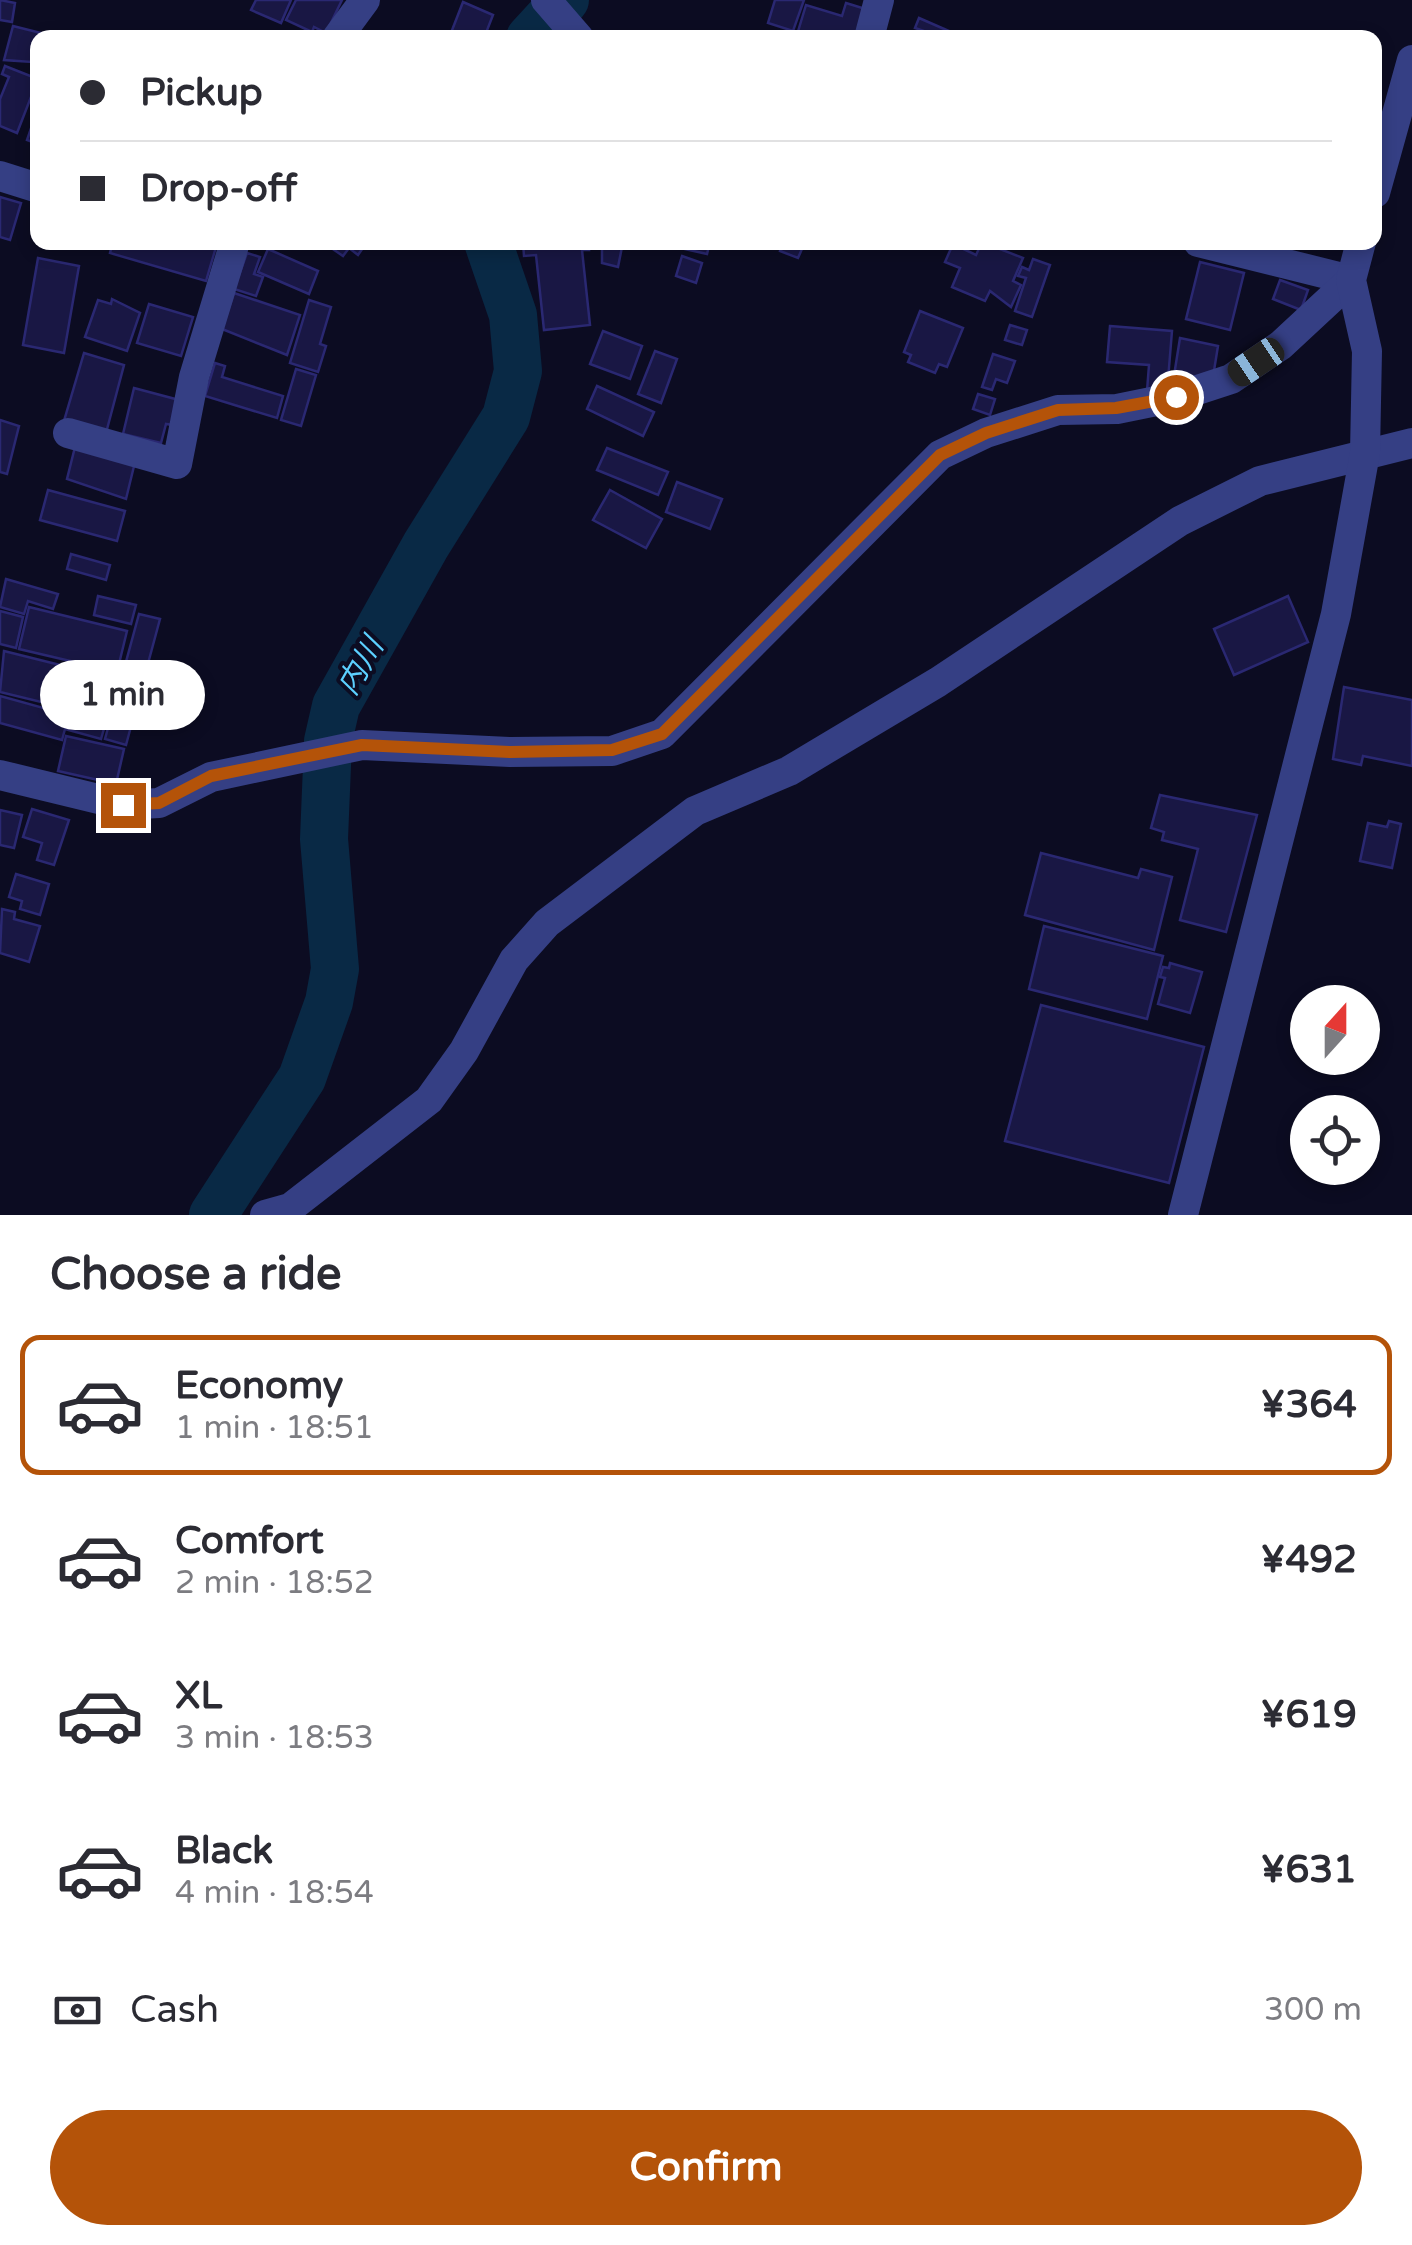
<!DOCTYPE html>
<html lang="en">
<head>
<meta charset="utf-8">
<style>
  :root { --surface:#fff; --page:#f2f2f3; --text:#2b2b33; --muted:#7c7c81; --line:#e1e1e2; --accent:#b45309 }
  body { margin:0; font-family:"Varela Round","Noto Sans JP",sans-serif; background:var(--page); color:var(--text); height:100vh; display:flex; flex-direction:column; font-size:38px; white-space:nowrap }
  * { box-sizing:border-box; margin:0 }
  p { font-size:32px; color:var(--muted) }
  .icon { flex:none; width:55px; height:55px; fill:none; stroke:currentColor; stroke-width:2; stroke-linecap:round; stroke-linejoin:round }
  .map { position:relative; height:1215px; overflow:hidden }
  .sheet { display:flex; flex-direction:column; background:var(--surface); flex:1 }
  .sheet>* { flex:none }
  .banner { position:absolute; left:30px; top:30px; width:1352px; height:220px; border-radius:20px; box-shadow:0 5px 15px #0003; display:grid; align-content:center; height:220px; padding:0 50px; background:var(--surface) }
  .needle { width:65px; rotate:21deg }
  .tools { position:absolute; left:1290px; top:985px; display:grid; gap:20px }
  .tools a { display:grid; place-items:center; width:90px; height:90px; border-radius:50%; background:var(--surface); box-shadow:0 5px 15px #0003; font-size:50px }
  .end { position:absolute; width:45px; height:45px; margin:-22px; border:12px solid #b45309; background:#fff; box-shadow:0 0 0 5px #fff }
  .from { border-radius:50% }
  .bubble { position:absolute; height:70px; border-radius:35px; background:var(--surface); box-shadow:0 5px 15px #0003; font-size:32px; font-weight:700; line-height:70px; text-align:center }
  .car { position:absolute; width:30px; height:60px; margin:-30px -15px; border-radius:12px; box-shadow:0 0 8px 2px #0007; background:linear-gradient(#222 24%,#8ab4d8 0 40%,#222 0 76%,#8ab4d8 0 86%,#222 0) }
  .banner b { display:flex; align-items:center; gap:35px; height:95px; font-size:38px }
  .banner b+b { border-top:2px solid var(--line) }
  .banner i { width:25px; height:25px; background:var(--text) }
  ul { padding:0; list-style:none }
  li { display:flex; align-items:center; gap:30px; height:140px; margin:0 20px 15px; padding:0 30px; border:5px solid transparent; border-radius:20px }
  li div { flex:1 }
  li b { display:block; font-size:38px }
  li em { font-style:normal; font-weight:700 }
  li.active { border-color:var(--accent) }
  li>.icon { width:90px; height:90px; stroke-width:1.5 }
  h2 { padding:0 50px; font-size:45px; line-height:120px }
  .pay { display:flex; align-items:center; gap:25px; height:110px; padding:0 50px; font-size:38px }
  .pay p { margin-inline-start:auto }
  .cta { display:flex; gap:20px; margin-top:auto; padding:20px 50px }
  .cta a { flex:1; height:115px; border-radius:60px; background:var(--accent); color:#fff; font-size:40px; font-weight:700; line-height:115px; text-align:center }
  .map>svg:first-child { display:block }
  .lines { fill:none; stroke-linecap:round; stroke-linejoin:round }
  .river { stroke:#092945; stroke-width:48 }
  .building { fill:#191744; stroke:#2a2872; stroke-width:2.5 }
  .minor { stroke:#353f84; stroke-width:30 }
  .route { stroke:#b45309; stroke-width:12 }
  .labels { text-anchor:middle; stroke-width:8; stroke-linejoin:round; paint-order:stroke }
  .water-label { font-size:30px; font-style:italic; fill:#5cd0ff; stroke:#0c0c22 }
</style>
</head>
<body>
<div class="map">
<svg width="1412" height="1215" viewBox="0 0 1412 1215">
  <rect width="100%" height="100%" fill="#0c0c22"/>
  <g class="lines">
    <!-- river -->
    <g class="river">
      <path d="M530,38l35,-38"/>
      <path d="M213,1215l89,-137 27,-76 6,-33 -11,-130 4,-98 8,-35 90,-161 80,-128 12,-46 -5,-56 -25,-73"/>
    </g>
  </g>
  <!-- building -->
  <g class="building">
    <path d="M0,0l15,3 -3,19 -12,-2z"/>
    <path d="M256,0h35l-10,23 -30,-13z"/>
    <path d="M296,0h46l-16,33 -12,-6 -2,5 -26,-12z"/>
    <path d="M775,0h29l-11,31 -25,-8z"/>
    <path d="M463,2l30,13 -9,23h-35z"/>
    <path d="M846,3l23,7 -8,28h-65l10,-33 36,11z"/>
    <path d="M919,18l39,17 -1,3h-36l3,-7 -9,-3z"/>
    <path d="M13,26l36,9 -11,3 -6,24 -28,-2z"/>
    <path d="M5,66l33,13 -21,54 -17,-7v-27l9,-22 -7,-3z"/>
    <path d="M38,108v36l-11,-4z"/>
    <path d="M0,197l21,6 -11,37 -10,-3z"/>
    <path d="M113,242h88l15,5 -10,34 -96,-28z"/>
    <path d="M367,242l-9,13 -9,-7 -6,8 -19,-13z"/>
    <path d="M523,242h65l1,8h-7l8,75 -46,5 -8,-75 -12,1z"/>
    <path d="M602,242h21l-5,25 -16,-4z"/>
    <path d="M687,242h23l-3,12 -22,-5z"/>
    <path d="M783,242h22l-7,16 -18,-7z"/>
    <path d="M982,242l41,16 -10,23 8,4 -10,22 -21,-16 -5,10 -33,-14 8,-19 -15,-6 8,-18 23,11z"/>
    <path d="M268,249l50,22 -9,23 -51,-22z"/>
    <path d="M247,253l13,4 -6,17 9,3 -7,19 -22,-7z"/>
    <path d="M682,256l20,7 -6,20 -20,-7z"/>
    <path d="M38,258l41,8 -15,87 -41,-8z"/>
    <path d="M1033,259l17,6 -18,52 -17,-6 11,-33 -8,-2 4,-9 7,3z"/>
    <path d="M1200,262l44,11 -14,57 -44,-11z"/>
    <path d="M1280,280l28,10 -7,20 -28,-11z"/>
    <path d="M234,293l66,22 -13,40 -65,-26z"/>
    <path d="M112,299l28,14 -13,38 -42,-14 13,-37 13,4z"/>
    <path d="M309,300l22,7 -11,37 6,2 -8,26 -28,-9z"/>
    <path d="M149,304l44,13 -12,39 -44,-13z"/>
    <path d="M920,311l43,17 -16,39 -8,-3 -4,9 -27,-11 3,-7 -7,-3z"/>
    <path d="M1010,325l17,5 -5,15 -17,-5z"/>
    <path d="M1110,326l62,5 -5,61 -20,-1 2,-26 -42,-3z"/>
    <path d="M603,331l39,15 -12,33 -40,-15z"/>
    <path d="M1180,338l38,8 -6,37 -39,-1z"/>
    <path d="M655,351l22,8 -16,44 -23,-9z"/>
    <path d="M84,353l40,12 -18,68 -42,-12z"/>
    <path d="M993,354l22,7 -8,22 -11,-4 -4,11 -10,-3z"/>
    <path d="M215,363l10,3 -3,11 61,19 -6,22 -72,-22z"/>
    <path d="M296,369l20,6 -15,51 -20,-6z"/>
    <path d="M597,386l57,26 -11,24 -56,-27z"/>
    <path d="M134,388l45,12 -6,25 -7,-1 -5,19 -38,-9z"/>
    <path d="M978,394l17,5 -5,16 -17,-6z"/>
    <path d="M0,420l19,6 -12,48 -7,-2z"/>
    <path d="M75,447l60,15 -9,37 -59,-20z"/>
    <path d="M607,448l61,24 -10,23 -61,-25z"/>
    <path d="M677,482l45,17 -12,30 -44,-17z"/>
    <path d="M48,490l77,21 -8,30 -77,-21z"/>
    <path d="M610,490l52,29 -16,29 -53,-28z"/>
    <path d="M71,554l39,11 -4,15 -39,-11z"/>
    <path d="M6,579l52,15 -5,15 -25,-8 -4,13 -24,-7z"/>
    <path d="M98,596l38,9 -5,19 -37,-9z"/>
    <path d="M1288,596l20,46 -74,33 -20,-46z"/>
    <path d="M29,607l98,24 -10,41 -98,-23z"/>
    <path d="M0,611l23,6 -7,31 -16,-4z"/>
    <path d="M139,614l21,5 -34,126 -21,-6z"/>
    <path d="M4,651l112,28 -9,39 -107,-26z"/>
    <path d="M1344,687l68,13v66l-49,-10 -2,9 -28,-6z"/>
    <path d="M0,696l105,29 -4,14 -36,-10 -3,11 -62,-17z"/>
    <path d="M66,736l58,13 -8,35 -58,-13z"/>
    <path d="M1160,795l97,20 -31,117 -46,-12 18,-71 -36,-9 2,-8 -13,-4z"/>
    <path d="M32,809l37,11 -15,45 -17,-5 5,-17 -19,-6z"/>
    <path d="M0,810l22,5 -8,33 -14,-3z"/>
    <path d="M1389,821l12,3 -9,44 -32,-7 8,-38 19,4z"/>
    <path d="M1041,853l97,25 3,-9 31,8 -18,73 -129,-35z"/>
    <path d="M16,874l33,10 -9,31 -20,-6 2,-8 -13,-4z"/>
    <path d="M2,909l13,3 -1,7 26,7 -11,36 -29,-9z"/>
    <path d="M1044,926l119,30 -16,63 -118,-30z"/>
    <path d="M1170,963l32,9 -12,41 -32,-9 7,-26 -5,-1 3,-10 6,1z"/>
    <path d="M1041,1005l163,42 -35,136 -164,-42z"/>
  </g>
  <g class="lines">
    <!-- minor -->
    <g class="minor">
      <path d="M546,0l33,38"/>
      <path d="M337,38l28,-38"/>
      <path d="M869,38l10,-38"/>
      <path d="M0,176l38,12"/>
      <path d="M1375,193l37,-133"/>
      <path d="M1198,242l153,38"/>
      <path d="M68,433l109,31 17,-87 41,-135"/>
      <path d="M0,775l123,30 36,-2 52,-26 151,-32 148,7 102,-1 50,-17 278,-279 46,-22 72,-23 59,-1 59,-12 55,-18 50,-34 70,-65"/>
      <path d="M265,1215l25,-7 139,-108 35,-49 50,-91 33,-37 148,-112 94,-40 149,-89 242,-161 80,-40 152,-38"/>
      <path d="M1183,1215l153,-601 29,-161 2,-102 -16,-71 10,-38"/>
    </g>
  </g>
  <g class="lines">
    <!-- route -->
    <path class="route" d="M123,805l36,-2 52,-27 151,-31 148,7 102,-2 50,-16 278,-279 46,-22 72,-23 58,-2 60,-11"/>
  </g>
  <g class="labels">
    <!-- water labels -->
    <g class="water-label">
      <text transform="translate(360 666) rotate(-60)" y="10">内川</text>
    </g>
  </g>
</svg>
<div class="tools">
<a><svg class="needle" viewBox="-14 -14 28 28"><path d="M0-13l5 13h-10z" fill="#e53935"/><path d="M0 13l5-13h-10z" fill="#7c7c81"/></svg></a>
<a><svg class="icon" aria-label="locate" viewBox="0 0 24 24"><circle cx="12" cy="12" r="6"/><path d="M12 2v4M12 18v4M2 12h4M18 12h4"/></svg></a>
</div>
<i class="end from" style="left:1176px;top:397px"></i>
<i class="end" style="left:123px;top:805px"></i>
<div class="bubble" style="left:40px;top:660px;width:165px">1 min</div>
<i class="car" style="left:1256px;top:362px;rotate:236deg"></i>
<div class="banner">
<b><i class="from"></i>Pickup</b>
<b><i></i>Drop-off</b>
</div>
</div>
<section class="sheet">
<h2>Choose a ride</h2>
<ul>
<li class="active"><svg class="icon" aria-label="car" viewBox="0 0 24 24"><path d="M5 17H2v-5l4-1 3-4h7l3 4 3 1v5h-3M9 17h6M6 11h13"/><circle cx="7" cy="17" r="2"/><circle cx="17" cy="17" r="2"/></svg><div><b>Economy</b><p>1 min · 18:51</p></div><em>¥364</em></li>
<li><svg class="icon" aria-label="car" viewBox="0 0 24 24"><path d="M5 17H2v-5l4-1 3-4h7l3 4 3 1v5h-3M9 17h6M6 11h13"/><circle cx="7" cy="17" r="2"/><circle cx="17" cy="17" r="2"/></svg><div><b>Comfort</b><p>2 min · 18:52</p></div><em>¥492</em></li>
<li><svg class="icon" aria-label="car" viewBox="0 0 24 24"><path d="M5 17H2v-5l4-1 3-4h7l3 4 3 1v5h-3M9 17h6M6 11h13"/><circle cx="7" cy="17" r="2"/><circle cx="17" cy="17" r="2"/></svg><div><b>XL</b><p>3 min · 18:53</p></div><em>¥619</em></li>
<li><svg class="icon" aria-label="car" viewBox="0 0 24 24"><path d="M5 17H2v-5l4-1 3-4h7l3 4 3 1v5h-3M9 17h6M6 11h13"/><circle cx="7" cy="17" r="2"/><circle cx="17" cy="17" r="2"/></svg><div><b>Black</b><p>4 min · 18:54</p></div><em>¥631</em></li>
</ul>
<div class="pay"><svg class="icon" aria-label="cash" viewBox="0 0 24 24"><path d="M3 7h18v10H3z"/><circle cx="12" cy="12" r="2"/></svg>Cash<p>300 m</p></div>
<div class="cta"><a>Confirm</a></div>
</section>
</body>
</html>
